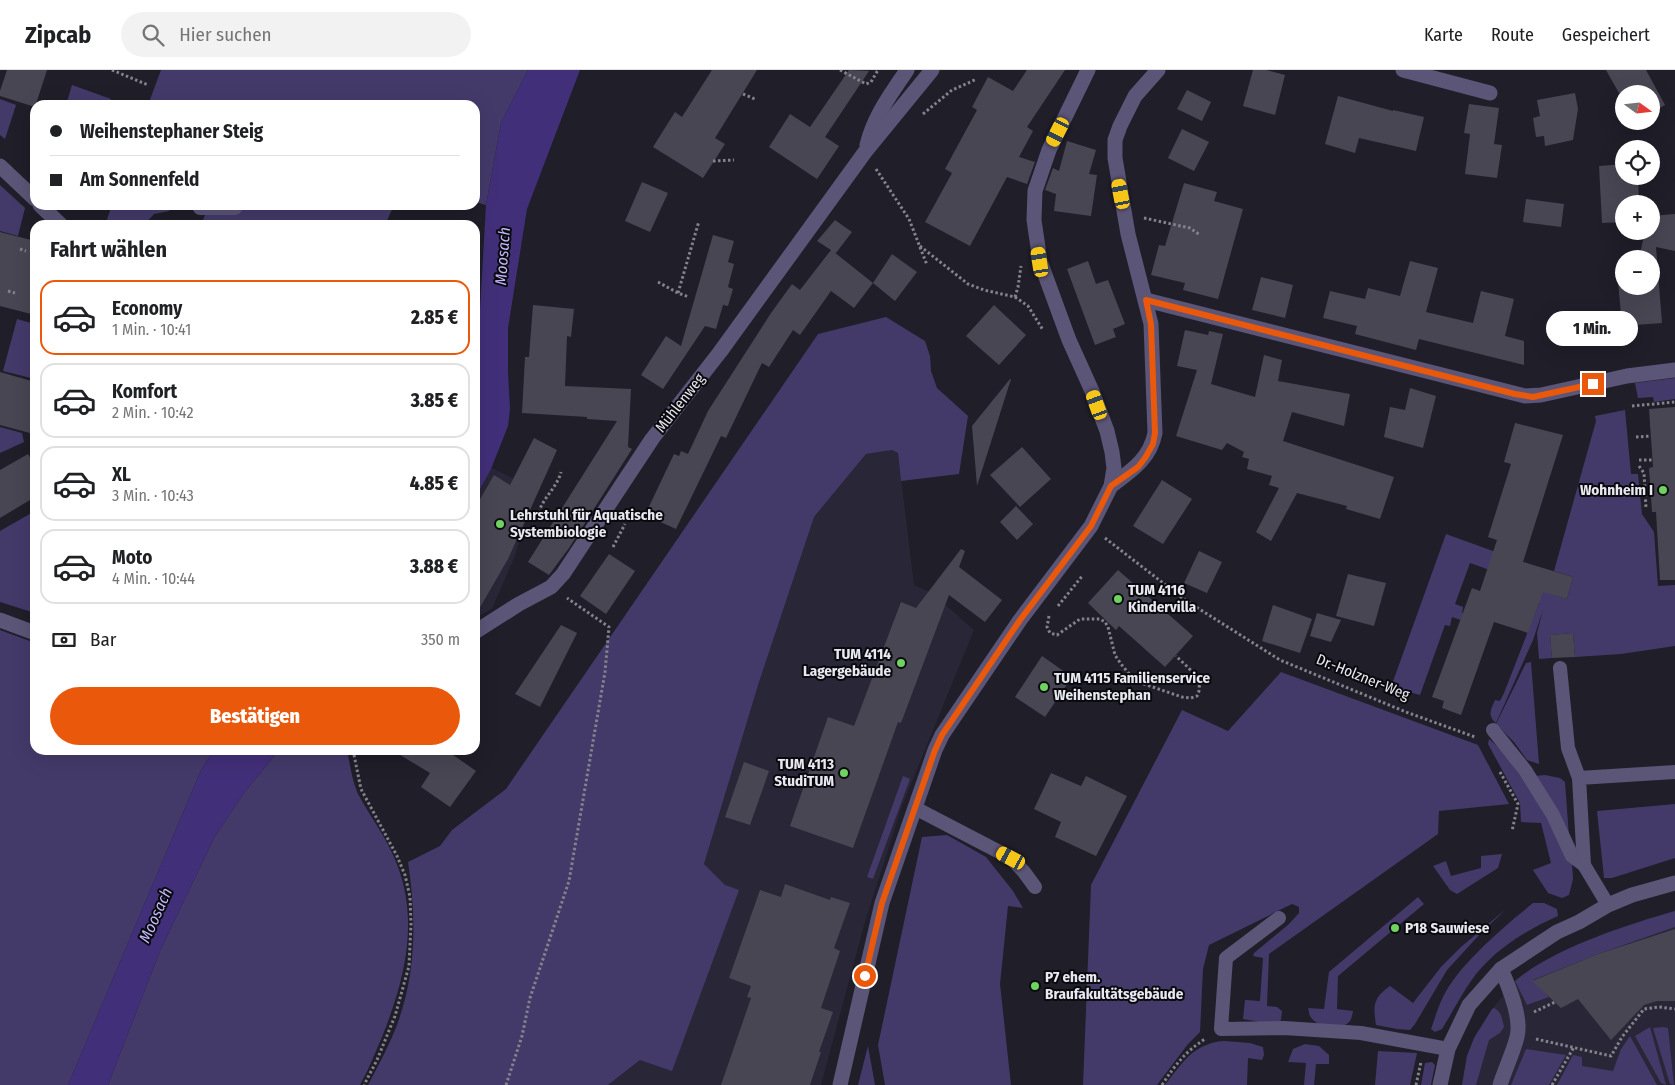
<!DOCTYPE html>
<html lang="de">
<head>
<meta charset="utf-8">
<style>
  :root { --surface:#fff; --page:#f2f2f2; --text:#202124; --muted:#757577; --line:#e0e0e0; --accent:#ea580c }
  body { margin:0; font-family:"Fira Sans Condensed",sans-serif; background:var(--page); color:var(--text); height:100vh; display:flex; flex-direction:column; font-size:19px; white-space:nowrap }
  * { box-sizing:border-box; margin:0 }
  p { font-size:16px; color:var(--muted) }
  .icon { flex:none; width:28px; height:28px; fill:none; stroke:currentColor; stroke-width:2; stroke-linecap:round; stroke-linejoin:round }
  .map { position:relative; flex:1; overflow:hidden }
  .sheet { position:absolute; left:30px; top:150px; width:450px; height:535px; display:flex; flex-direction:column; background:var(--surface); border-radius:15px; box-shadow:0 5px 20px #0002 }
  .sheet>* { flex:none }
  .top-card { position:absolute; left:30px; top:30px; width:450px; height:110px; border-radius:15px; box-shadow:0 5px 20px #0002; display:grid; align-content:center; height:110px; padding:0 20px; background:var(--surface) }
  .needle { width:32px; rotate:105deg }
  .fabs { position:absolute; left:1615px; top:15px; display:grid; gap:10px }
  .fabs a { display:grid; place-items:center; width:45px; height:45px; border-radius:50%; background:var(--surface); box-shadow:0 5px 20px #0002; font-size:25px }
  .end { position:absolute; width:22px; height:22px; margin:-11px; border:6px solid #ea580c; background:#fff; box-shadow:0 0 0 2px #fff }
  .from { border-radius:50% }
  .bubble { position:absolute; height:35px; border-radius:18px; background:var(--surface); box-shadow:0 5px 20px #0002; font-size:16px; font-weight:800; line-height:35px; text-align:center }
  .car { position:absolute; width:15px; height:30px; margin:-15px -8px; border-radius:6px; box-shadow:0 0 4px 1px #0007; background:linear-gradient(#f5c518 24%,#345 0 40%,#f5c518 0 76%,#345 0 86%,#f5c518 0) }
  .top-card b { display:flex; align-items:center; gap:18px; height:48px; font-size:19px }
  .top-card b+b { border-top:1px solid var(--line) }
  .top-card i { width:12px; height:12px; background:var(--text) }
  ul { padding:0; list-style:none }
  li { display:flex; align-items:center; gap:15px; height:75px; margin:0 10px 8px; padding:0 10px; border:2px solid var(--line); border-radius:15px }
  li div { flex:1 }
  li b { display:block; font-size:19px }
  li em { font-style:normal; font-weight:800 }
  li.active { border-color:var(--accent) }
  li>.icon { width:45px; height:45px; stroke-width:1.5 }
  h2 { padding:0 20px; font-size:22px; line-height:60px }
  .pay { display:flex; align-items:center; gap:12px; height:55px; padding:0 20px; font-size:19px }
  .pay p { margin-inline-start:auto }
  .action { display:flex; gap:10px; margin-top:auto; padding:10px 20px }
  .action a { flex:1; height:58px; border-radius:30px; background:var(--accent); color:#fff; font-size:20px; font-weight:800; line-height:58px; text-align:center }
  header { display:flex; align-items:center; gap:30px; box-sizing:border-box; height:70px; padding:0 25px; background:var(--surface); border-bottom:1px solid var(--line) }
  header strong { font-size:24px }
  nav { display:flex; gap:28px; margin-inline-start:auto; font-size:18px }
  .search { width:350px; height:45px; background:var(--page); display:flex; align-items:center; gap:12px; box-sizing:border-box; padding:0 18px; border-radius:28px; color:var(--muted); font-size:19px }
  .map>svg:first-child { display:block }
  .built { fill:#292637 }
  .green { fill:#443a6a }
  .water { fill:#422f79 }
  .building { fill:#484653 }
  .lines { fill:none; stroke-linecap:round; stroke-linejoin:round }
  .path { stroke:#83838c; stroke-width:3; stroke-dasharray:2.5 2.5; stroke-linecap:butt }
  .lane { stroke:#5b5577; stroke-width:14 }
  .street { stroke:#5b5577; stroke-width:15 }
  .route { stroke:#ea580c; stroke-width:6 }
  .poi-dot { fill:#6fd360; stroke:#09090e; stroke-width:2 }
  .labels { text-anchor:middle; stroke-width:4; stroke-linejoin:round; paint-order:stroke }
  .street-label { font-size:15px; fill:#e8e8f0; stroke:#09090e }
  .poi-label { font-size:15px; font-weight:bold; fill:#e8e8f0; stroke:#09090e; text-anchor:start }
  .water-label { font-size:16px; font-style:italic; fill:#c2b8f9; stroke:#09090e }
</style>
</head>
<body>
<header>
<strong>Zipcab</strong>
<div class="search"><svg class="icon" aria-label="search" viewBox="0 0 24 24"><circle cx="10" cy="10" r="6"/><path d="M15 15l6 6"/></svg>Hier suchen</div>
<nav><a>Karte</a><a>Route</a><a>Gespeichert</a></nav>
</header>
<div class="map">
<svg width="1675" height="1015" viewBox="0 0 1675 1015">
  <rect width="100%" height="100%" fill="#1f1e29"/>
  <!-- built -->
  <g class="built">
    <path d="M892,380l6,3 16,132 18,8 42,37 -72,176 -37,116 -44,163h-213l62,-48 55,-152 -21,-21 55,-182 55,-165 52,-63z"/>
    <path d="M475,389l60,31 -21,68 -22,51 -17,9z"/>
    <path d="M1675,841v174h-213l5,-29 10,-24 5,-5 10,-18 23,-28 7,-6 21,-14 28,-13 64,-24z"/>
  </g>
  <!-- green -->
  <g class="green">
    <path d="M161,0h367l-27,53 -15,82 -11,-3v-97h-327z"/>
    <path d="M72,15l39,14 -3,6h-42z"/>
    <path d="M0,29l16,6 -11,34 -5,-4z"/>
    <path d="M0,115l25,23 -7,28 -18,-5z"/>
    <path d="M112,135h59l-2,6 -15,3 -10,11h-39z"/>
    <path d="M209,135h185l-9,20h-184z"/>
    <path d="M886,247l39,24 5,15 1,15 6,17 31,28 -9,58 -58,7 -3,-28 -6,-3 -26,4 -52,63 -55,165 -55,182 21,21 14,5 -67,181 -32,-11 -32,25h-240c11,-21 22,-41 30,-63 19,-53 18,-106 10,-160l32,-16 12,-16 54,-41 312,-455z"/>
    <path d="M17,249l18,5v55l-32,-8z"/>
    <path d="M1675,308v21l-21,3 -1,-5 -15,1 -3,-15z"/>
    <path d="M1625,340l6,64h7l4,40 12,18 4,54 17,-1v61l-54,8 -46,3 -2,-24 -23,2 2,23 -13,1 -2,-26 6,-23 -10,30 -37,83c-9,-7 -5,-14 -1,-23l5,1 4,-8 35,-90 -21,-23 -48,-17 -15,41 8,3 -1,6 8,2 3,9 -21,-7 -2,9 -5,-1 -25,70 -29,-8 55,-153 108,39 -6,20 19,6 6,-22 -19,-6 42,-150 -1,-5z"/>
    <path d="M0,357l22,6 2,9 -24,11z"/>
    <path d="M35,441v102l-35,-11v-71z"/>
    <path d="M0,560l35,13v107h179l-13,20 -133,315h-68z"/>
    <path d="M1531,592l8,102 -12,-4 -13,-18 -18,-18 30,-61z"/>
    <path d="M1281,602l197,73 31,59 -70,7 -1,23 -169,120 -2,52 10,1 5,4 -1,9 -5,5 -33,-6 2,-19 15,1 3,-43 -10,-2 1,-3 35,-29 10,-11v-6l-7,-3 -83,41 -6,24 -3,63 -12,12 -31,41h-74l8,-200 91,-175 46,21z"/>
    <path d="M1489,669c33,27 61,86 83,124l1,16 -4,16 -7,3 -14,-5 -15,-23 18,-7 -10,-40 -20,-1 -1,-19 -32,-59z"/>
    <path d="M279,680h68c3,14 5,31 11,44 13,24 31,47 40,73 21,57 6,115 -16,170 -7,16 -13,32 -22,48h-252l52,-134 54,-113 30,-45z"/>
    <path d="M1545,705l15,3 5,4 4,55 -34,-61z"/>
    <path d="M903,706l7,3 -37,100 -6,-2z"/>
    <path d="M1675,734v54l-63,20h-8l-7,-67z"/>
    <path d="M947,765l39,22 27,34 10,17 -15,-2 -8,78 11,101h-126l-7,-40 44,-208z"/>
    <path d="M1502,784l-4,14 -41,26 -7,-4 -17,-24 13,-5 5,15 30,-8v-12z"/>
    <path d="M1418,827l6,7 -86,72 -1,33 16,2c-1,4 -1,8 -4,11 -8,9 -33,6 -39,-6 -1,-2 -1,-5 -2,-8l16,1 5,-37z"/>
    <path d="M1533,833h11l13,6 1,7c-25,11 -51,26 -71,46 -19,18 -31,45 -45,67l-7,3 -4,-3c4,-11 7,-22 12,-32 15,-32 63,-72 90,-94z"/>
    <path d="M1506,839l-26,25 -33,36 -32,54 -5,6 -13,-1 -21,-4c-3,-20 -3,-27 14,-39l23,17 28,-36 20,-20z"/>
    <path d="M1675,841v16l-77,27 -65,26 16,17 -22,8 -12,-24c39,-33 111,-56 160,-70z"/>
    <path d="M1494,938c8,4 8,11 10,19l-4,6 -11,7 -13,45h-14l5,-29 7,-18 18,-29z"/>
    <path d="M1650,957l16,58 -5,-2 -26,-47z"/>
    <path d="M1663,957l5,1 6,57 -4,-1 -17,-56z"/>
    <path d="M1630,966l27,49h-100l16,-30 9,2v9l31,5 8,-22z"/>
    <path d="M1224,971l26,2 13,4 1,8 -2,5 -14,-2 -1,27h-82c17,-22 29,-42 59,-44z"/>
    <path d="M1305,974l14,2 10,9v9h-13l-2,21h-10l2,-22 -18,-1 5,-13z"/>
    <path d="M868,976l7,39h-17z"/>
    <path d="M1526,979l40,6 -17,30h-38z"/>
    <path d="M1378,981l39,2 -7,32h-35z"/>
    <path d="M1432,992l3,3 -4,20h-10l4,-22z"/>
  </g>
  <!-- water -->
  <g class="water">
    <path d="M528,0h52l-53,139 -19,119v44l2,37 -2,17 -17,43 -16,29v-101l11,-192 15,-82z"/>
    <path d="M214,680h65l-35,43 -30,45 -54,113 -52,134h-40l133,-315z"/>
  </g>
  <!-- building -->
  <g class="building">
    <path d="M7,0h40l-12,37 -35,-11v-5z"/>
    <path d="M712,0h45l-42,68 10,6 -22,34 -50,-31 22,-35 7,5z"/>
    <path d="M849,0l20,1 -44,66 14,9 -22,33 -48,-32 21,-33 20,13z"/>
    <path d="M1027,0h38l-38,57 6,4 -14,26 16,5 -8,22 -20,-7 -37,69 -45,-24 27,-49 -7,-4 32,-59 -5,-3 16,-30 25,14z"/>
    <path d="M1253,0h13l19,5 -10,40 -32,-9z"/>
    <path d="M1606,0h40l19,35 -14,8v-19h-27v8z"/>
    <path d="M1187,20l24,12 -9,19 -25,-12z"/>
    <path d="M1575,23l3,16 -5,31 -28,6 -1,-10 -8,1 -3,-19 7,-2 -3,-16z"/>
    <path d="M1338,26l55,15v-1l31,7 -8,34 -57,-13 -4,15 -30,-9z"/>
    <path d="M1469,34l30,4 -5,36 8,1 -5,33 -32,-4 5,-40 -6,-1z"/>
    <path d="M1182,59l27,13 -15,29 -26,-13z"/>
    <path d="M1067,71l29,9 -7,24 8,1 -6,41 -37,-5 2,-17 -11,-4 8,-22 6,3z"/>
    <path d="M1624,94v12h14l1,28h-15v18l-22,1 -3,-57z"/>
    <path d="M642,112l26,11 -18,39 -25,-11z"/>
    <path d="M1184,113l33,9 -3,9 29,8 -25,90 -35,-9 2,-7 -34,-8 8,-30 6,1z"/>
    <path d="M1526,129l38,5 -3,23 -38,-5z"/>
    <path d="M1675,144v37l-19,-4 6,76 -40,3 -5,-56 7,-1v17h27v-27h-12l6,-28h6v-15z"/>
    <path d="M835,150l17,12 -16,21 -2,-1 39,31 -19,25 -23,-17 -31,44 -7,-5 -24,37 -7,-4 -36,75 -5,-2 -45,93 -31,-14 29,-61 5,2 2,-5 7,3 20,-43 63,-98 21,-29 8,6 31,-40 -14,-9z"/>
    <path d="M0,162l35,9v74l-35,-9z"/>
    <path d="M713,165l21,6 -6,21 6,2 -6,23 5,2 -5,17 -5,-1 -7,24 -11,-3 -42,63 -22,-14 25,-39 15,10z"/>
    <path d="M892,184l25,18 -22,29 -22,-18z"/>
    <path d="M1088,191l8,23 12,-4 17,44 -12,5 3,8 -21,8 -28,-76z"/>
    <path d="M1410,191l28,7 -12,44 47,11 8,-32 33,8 -9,37 19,5v24l-105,-26 -3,11 -61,-16 2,-8 -34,-8 7,-27 35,8 3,-11 32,8z"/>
    <path d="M1261,207l32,8 -8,33 -33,-8z"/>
    <path d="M533,235l41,4 -3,28 -4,-1 -2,50 66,3 -3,58 4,2 -63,99 -20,27 -21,-13 89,-141 -30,-2v-2l-65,-4 3,-56h4z"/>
    <path d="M994,235l32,30 -27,30 -33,-29z"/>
    <path d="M1185,260l23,5 1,-4 14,3 -12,50 44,13 9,-42 18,5 -4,21 72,13 -6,32 -52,-14 -9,29 111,36 -14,42 -34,-10 1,-3 -50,-13 -26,48 -15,-9 23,-44 -10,-3 3,-9 -25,-7 2,-10 -7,-2 2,-5 -17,-9 -5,7 -46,-14 21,-66 -20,-4z"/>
    <path d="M0,302l35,10v29l-5,22 -30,-8z"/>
    <path d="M1010,309h1l-34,107 -5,-60z"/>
    <path d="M1410,318l26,8 -13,52 -39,-11 6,-30 15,3z"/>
    <path d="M1675,337v173h-15l-4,-68h-4l-3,-44 4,-1 -4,-58z"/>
    <path d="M1515,353l48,12 -40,127 50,15 -6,22 -24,-7 -15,41 -34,-11 -33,93 -19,-7 2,-7 -12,-4 40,-109 8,3 17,-51 -9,-3 23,-73 -7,-2z"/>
    <path d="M534,368l23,12 -49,109 -33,57v-108l19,-33 16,10z"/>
    <path d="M1022,377l29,32 -31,28 -30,-32z"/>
    <path d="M28,384l7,12v31l-35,21v-48z"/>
    <path d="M1162,410l30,19 -29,45 -30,-18z"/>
    <path d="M1016,436l17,18 -16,16 -17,-18z"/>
    <path d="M961,479l4,2 -6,16 43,33 -17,22 -36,-27 -48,128 -3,-1 -45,126 -63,-22 38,-109 26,9 47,-124 15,6z"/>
    <path d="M1199,481l23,11 -15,31 -23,-10z"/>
    <path d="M609,484l26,17 -29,43 -26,-18z"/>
    <path d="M1118,500l75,66 -28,31 -46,-41 -3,4 -28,-27z"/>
    <path d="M1348,504l38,9 -12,43 -38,-10z"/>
    <path d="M1273,535l39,14 -12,34 -38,-12z"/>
    <path d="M1317,543l24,7 -10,22 -21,-6z"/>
    <path d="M561,555l16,8 -37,74 -25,-13z"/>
    <path d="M1573,563l2,24 -23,1 -2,-23z"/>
    <path d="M1042,586l30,21 -27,40 -30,-20z"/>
    <path d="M392,680h54l30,21 -26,36 -29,-20 9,-14z"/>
    <path d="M744,692l25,9 -19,54 -25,-8z"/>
    <path d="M1051,703l30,13 5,-10 41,20 -31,60 -41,-19 6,-15 -27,-13z"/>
    <path d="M785,814l45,16 1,-3 19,6 -16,45 6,3 -19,57 12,4 -14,40h2l-11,33h-89l30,-87 -4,-1 4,-11 -22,-8 31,-88 21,7z"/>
    <path d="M1675,859v72h-18l-13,4 -33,35 -33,-41 -17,9 -29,-27 66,-27z"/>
  </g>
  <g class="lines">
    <!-- path -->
    <g class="path">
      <path d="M112,0l36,15"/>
      <path d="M840,0l26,14 5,-2 7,-12"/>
      <path d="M743,24l12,5"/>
      <path d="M923,44l29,-24 25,-11"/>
      <path d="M713,91l21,-1"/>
      <path d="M876,99l33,50 18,46"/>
      <path d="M1144,148l46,10 10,7"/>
      <path d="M920,176l48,38 16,6 31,7 3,-10 3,-21"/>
      <path d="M20,179l6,2"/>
      <path d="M658,212l20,11 11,4"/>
      <path d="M8,221l7,2"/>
      <path d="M678,223l21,-72"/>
      <path d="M1015,227l13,9 15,24"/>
      <path d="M1632,336l43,-4"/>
      <path d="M1636,367l15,-1"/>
      <path d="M1639,390h13"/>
      <path d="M1639,396l5,7 2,35"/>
      <path d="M531,443l7,2c4,-17 19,-27 23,-43"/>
      <path d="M1105,468l80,62 95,60 126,52 69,25"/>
      <path d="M613,477l12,-23"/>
      <path d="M1058,536l25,-31"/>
      <path d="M1049,546l-2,11 3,6 7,2 23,-16h20l5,3 3,5 7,28 6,9 9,11 8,7 44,15 9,1 6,-2c9,-16 -10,-29 -21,-40"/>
      <path d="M353,680l8,39 36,67 8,19 5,22 1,27 -2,42 -14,50 -18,44 -13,25"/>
      <path d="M1500,702l18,32 -6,27"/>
      <path d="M1534,942l21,-10"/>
      <path d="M1536,969l75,17 11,-19 22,-28 15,-2 16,2"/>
      <path d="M506,1015l16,-49 8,-38 39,-117 36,-209 4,-45 -42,-29"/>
      <path d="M1162,1015c13,-20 23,-33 43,-46"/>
      <path d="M1416,1015l5,-23"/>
      <path d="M1552,1015l22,-38"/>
    </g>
    <!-- lane -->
    <g class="lane">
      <path d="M200,138h35"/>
      <path d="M1560,598l8,80 11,30"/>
      <path d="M1493,660l32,40 28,45 19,41 12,9"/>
      <path d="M915,738l96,50 13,14 11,15"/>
      <path d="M1608,835l-24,-40 -5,-87 96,-6"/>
      <path d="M1279,848l-53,40 -5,71 63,-1 77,5 87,16"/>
    </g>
    <!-- street -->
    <g class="street">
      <path d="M1403,0l87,23"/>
      <path d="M867,75c7,-29 24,-51 40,-75"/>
      <path d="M0,96l35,33"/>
      <path d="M40,135l21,20"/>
      <path d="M1146,230l379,96 16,-1 86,-19 48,-6"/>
      <path d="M1111,416c20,-15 39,-27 44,-53l-4,-109 -23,-90 -13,-76v-18l5,-14 15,-30 23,-26"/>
      <path d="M0,550l35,13"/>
      <path d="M475,562l44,-28 32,-17 12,-13 89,-135 68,-87 145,-200 67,-82"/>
      <path d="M840,1015l42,-182 53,-153 7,-15 78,-115 71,-94 20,-40 3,-18 -2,-16 -5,-21 -15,-40 -23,-51 -29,-79 -6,-41 1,-29 14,-41 39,-80"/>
      <path d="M1440,1015l8,-36 21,-44 32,-36 56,-37 22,-10 29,-17 24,-10 43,-12"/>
      <path d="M1500,1015c5,-16 13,-32 17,-48 5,-19 -8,-50 -16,-68"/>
    </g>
  </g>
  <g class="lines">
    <!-- route -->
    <path class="route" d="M865,906l17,-73 53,-153 7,-15 78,-115 71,-94 20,-40 27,-19 7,-9 8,-14 2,-11 -4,-109 -5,-24 369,94 18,3 60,-13"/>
  </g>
  <!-- markers -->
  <g class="poi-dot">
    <circle cx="1663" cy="420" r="5"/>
    <circle cx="500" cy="454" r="5"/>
    <circle cx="1118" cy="529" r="5"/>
    <circle cx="901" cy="593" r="5"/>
    <circle cx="1044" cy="617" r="5"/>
    <circle cx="844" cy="703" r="5"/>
    <circle cx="1395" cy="858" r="5"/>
    <circle cx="1035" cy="916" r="5"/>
  </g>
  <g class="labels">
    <!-- street labels -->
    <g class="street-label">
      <text transform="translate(680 333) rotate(-52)" y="5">Mühlenweg</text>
      <text transform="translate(1363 607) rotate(22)" y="5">Dr.-Holzner-Weg</text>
    </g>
    <!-- poi labels -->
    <g class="poi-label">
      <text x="1653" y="425" text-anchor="end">Wohnheim I</text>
      <text x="510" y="450">Lehrstuhl für Aquatische<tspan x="510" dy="17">Systembiologie</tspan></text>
      <text x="1128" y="525">TUM 4116<tspan x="1128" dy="17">Kindervilla</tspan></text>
      <text x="891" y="589" text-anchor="end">TUM 4114<tspan x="891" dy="17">Lagergebäude</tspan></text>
      <text x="1054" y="613">TUM 4115 Familienservice<tspan x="1054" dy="17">Weihenstephan</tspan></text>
      <text x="834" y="699" text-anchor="end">TUM 4113<tspan x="834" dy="17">StudiTUM</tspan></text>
      <text x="1405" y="863">P18 Sauwiese</text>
      <text x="1045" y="912">P7 ehem.<tspan x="1045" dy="17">Braufakultätsgebäude</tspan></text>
    </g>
    <!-- water labels -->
    <g class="water-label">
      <text transform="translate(502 186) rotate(-86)" y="6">Moosach</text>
      <text transform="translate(155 845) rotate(-66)" y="6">Moosach</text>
    </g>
  </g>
</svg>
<div class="fabs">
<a><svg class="needle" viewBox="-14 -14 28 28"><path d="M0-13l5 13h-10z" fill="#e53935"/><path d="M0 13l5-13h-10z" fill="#757577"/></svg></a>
<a><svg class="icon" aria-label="locate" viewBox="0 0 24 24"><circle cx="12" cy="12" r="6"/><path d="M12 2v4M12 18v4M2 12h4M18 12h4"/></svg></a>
<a>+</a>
<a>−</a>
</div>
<i class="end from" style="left:865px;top:906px"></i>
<i class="end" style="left:1593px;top:314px"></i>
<div class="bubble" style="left:1546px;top:241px;width:92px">1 Min.</div>
<i class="car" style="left:1058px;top:62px;rotate:207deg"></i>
<i class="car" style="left:1121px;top:124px;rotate:349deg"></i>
<i class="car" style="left:1040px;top:192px;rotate:351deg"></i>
<i class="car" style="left:1097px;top:335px;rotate:340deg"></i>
<i class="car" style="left:1011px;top:788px;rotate:298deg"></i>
<div class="top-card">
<b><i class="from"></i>Weihenstephaner Steig</b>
<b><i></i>Am Sonnenfeld</b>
</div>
<section class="sheet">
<h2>Fahrt wählen</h2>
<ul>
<li class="active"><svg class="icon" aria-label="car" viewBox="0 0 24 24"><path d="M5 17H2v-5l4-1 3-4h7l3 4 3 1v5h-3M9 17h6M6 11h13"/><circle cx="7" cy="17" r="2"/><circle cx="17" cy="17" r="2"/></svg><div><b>Economy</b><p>1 Min. · 10:41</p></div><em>2.85 €</em></li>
<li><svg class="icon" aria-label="car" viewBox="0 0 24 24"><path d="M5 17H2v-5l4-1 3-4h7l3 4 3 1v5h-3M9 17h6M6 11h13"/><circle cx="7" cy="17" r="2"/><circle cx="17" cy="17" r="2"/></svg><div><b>Komfort</b><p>2 Min. · 10:42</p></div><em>3.85 €</em></li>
<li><svg class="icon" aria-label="car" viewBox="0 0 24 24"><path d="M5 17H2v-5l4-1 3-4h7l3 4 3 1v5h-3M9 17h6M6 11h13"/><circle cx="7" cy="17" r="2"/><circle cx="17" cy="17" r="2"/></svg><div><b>XL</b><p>3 Min. · 10:43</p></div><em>4.85 €</em></li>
<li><svg class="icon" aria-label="car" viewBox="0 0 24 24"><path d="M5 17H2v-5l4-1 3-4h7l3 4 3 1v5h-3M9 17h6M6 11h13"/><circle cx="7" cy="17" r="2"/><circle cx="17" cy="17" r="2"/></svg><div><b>Moto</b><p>4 Min. · 10:44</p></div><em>3.88 €</em></li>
</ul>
<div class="pay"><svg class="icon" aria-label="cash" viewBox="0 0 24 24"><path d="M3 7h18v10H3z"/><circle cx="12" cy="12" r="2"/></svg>Bar<p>350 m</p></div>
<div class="action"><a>Bestätigen</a></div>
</section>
</div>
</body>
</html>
